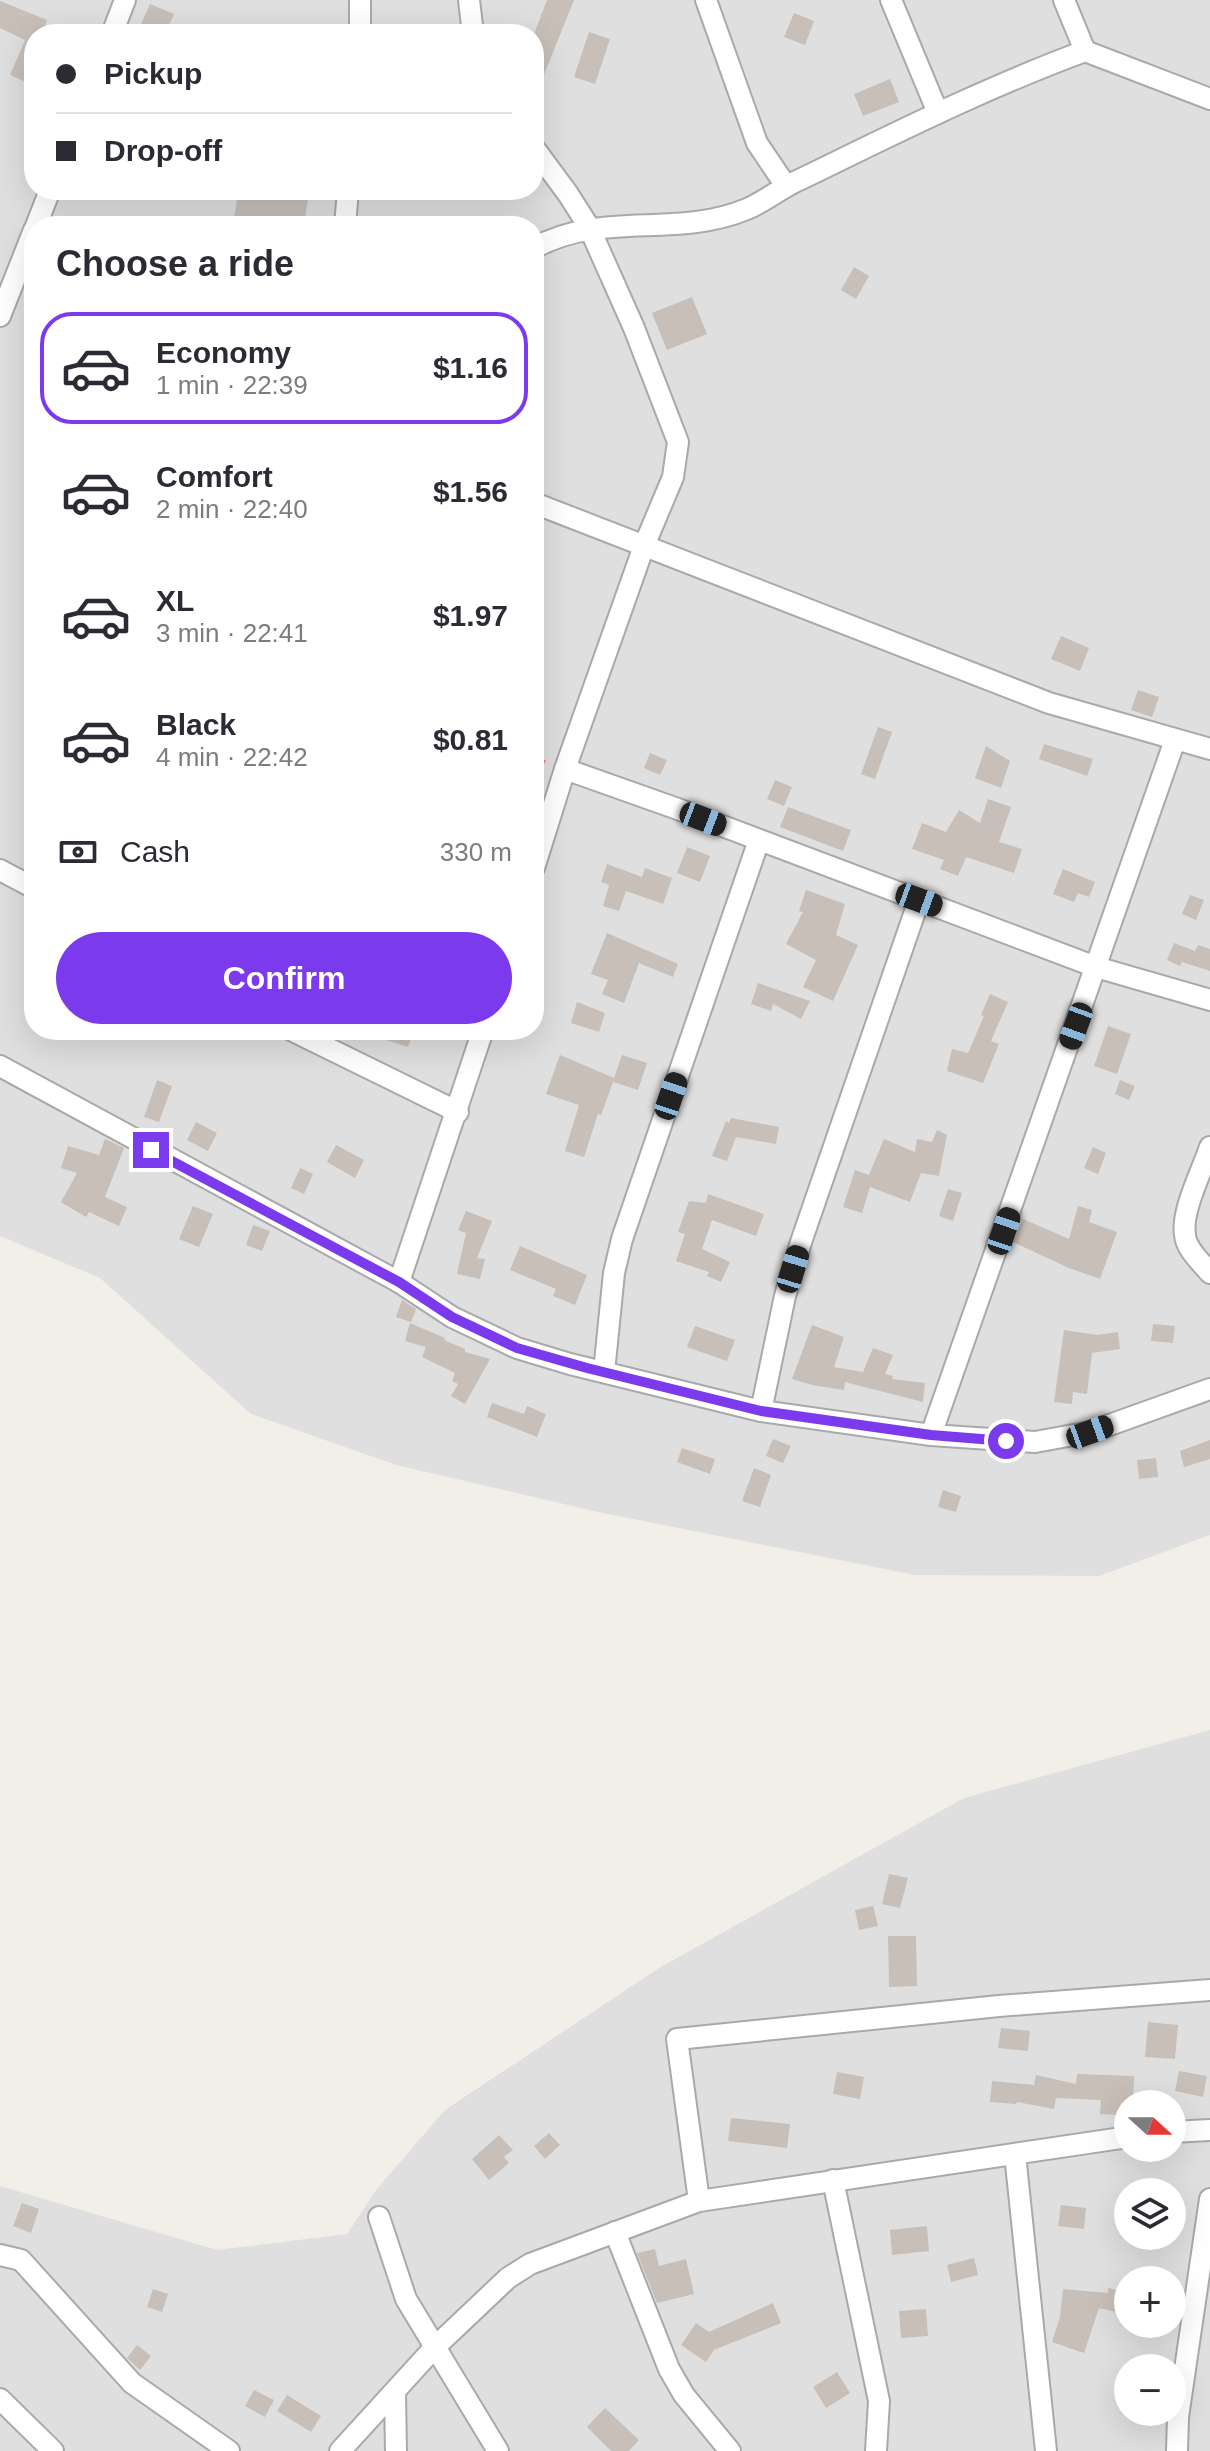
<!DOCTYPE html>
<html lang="en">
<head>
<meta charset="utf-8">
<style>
  :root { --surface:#fff; --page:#f2f2f3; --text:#2b2b33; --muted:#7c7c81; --line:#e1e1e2; --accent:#7c3aed }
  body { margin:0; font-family:Helvetica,sans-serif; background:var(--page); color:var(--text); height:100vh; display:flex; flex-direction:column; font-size:30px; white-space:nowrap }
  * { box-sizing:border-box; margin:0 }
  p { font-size:26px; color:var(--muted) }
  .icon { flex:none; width:44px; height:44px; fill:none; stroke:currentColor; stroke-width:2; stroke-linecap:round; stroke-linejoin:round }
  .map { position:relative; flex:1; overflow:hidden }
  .panel { position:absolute; left:24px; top:216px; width:520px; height:824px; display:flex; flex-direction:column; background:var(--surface); border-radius:32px; box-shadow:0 8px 32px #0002 }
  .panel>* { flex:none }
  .banner { position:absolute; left:24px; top:24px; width:520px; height:176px; border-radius:32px; box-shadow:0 8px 32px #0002; display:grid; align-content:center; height:176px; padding:0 32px; background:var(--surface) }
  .needle { width:52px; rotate:111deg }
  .buttons { position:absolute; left:1114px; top:2090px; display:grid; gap:16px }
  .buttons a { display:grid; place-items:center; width:72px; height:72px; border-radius:50%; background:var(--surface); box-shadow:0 8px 32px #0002; font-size:40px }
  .end { position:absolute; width:36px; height:36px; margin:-18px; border:10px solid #7c3aed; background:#fff; box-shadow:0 0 0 4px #fff }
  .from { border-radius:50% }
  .car { position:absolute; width:24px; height:48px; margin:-24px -12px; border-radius:10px; box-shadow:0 0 6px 2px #0007; background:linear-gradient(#222 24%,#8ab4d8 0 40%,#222 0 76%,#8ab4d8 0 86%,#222 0) }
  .banner b { display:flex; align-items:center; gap:28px; height:76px; font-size:30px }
  .banner b+b { border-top:2px solid var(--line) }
  .banner i { width:20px; height:20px; background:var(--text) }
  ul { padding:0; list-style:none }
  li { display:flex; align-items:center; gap:24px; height:112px; margin:0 16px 12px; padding:0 16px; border:4px solid transparent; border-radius:32px }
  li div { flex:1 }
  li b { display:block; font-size:30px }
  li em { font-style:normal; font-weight:800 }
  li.active { border-color:var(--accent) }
  li>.icon { width:72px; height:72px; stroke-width:1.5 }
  h2 { padding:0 32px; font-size:36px; line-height:96px }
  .pay { display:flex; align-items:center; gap:20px; height:88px; padding:0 32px; font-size:30px }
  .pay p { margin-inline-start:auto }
  .button { display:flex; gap:16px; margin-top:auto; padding:16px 32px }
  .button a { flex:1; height:92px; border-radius:48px; background:var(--accent); color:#fff; font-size:32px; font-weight:800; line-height:92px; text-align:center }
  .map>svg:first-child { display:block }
  .residential { fill:#e0dfdf; fill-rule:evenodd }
  .building { fill:#c7bfb8 }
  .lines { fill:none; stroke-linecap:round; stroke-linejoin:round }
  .minor-casing { stroke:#a9a9a9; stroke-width:24 }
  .path { stroke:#fa8072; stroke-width:3; stroke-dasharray:4 4; stroke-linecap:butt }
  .minor { stroke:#fff; stroke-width:20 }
  .route { stroke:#7c3aed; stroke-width:10 }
</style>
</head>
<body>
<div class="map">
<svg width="1210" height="2451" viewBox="0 0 1210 2451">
  <rect width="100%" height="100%" fill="#f2efe9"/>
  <!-- residential -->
  <g class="residential">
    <path d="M0,0h1210v1535l-111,41 -184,-1 -317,-63 -202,-47 -145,-51 -151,-136 -100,-42zM34,34h500v156h-500zM34,226h500v804h-500z"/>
    <path d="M1210,1730v721h-1210v-265l217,64 130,-16 29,-44 69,-80 214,-142 305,-170zM1128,2104h44v44h-44zM1128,2192h44v44h-44zM1128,2280h44v44h-44zM1128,2368h44v44h-44z"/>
  </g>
  <!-- building -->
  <g class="building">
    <path d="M547,0h27l-39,97 -1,-63z"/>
    <path d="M0,1l47,19 -5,14h-8v52l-24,-11 15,-35 -25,-12z"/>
    <path d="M150,4l24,10 -9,20h-14l-12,-5z"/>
    <path d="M794,13l20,8 -9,24 -21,-8z"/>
    <path d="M589,32l21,7 -15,45 -21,-7z"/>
    <path d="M890,79l9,23 -36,14 -9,-22z"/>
    <path d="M238,193l44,6 1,-5 25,5 -4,25 -46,-8 -1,6 -23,-4z"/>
    <path d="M854,267l15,9 -13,23 -15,-9z"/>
    <path d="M692,297l15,37 -40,16 -15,-37z"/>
    <path d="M1061,636l28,12 -9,23 -29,-12z"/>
    <path d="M1138,690l21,7 -7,20 -21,-7z"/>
    <path d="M878,727l14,5 -17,47 -14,-5z"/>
    <path d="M1044,744l49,15 -6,17 -48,-17z"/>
    <path d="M986,746l24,15 -9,27 -26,-10z"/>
    <path d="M650,753l17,7 -7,15 -16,-7z"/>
    <path d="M775,780l17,7 -8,19 -17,-7z"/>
    <path d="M988,799l23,8 -12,35 23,7 -8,24 -48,-16 -8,19 -18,-7 4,-9 -32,-11 10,-26 24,9 13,-22 21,13z"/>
    <path d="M788,807l63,23 -8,21 -63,-24z"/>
    <path d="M687,847l23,9 -10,26 -23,-9z"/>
    <path d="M607,864l35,13 3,-9 27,10 -9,26 -37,-13 -7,20 -16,-5 6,-21 -8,-3z"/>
    <path d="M1063,869l32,13 -6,15 -11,-4 -4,9 -21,-8z"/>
    <path d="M806,890l39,14 -9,31 22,10 -25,56 -30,-14 13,-27 -30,-16 17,-32 -4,-1z"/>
    <path d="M1190,895l14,5 -8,20 -14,-6z"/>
    <path d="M607,933l71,31 -5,13 -34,-14 -15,40 -22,-9 6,-14 -17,-6z"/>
    <path d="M1174,943l21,8 3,-6 12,4v22l-28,-9 -2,4 -13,-6z"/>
    <path d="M758,983l52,18 -9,18 -28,-15 -2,7 -20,-7z"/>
    <path d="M990,994l18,8 -17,39 8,3 -16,39 -36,-12 5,-22 16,4 16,-37 -3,-1z"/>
    <path d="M577,1002l28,11 -6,19 -28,-9z"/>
    <path d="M1108,1026l23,8 -14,40 -23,-8z"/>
    <path d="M364,1030h50l-6,17 -44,-14z"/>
    <path d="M560,1055l54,23 8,-23 25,8 -9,27 -25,-8 -12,33 -3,-1 -14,43 -19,-6 14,-46 -33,-11z"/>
    <path d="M157,1080l15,6 -13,36 -15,-5z"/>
    <path d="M1120,1080l15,6 -6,14 -14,-6z"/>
    <path d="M731,1118l48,9 -3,17 -40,-7 -9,24 -15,-5 14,-35 3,2z"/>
    <path d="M196,1122l21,11 -9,18 -21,-11z"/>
    <path d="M937,1130l10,5 -8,41 -18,-3 -11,29 -40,-15 -8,26 -19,-6 12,-37 14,5 15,-36 31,13 2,-13 15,3z"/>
    <path d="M105,1139l19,9 -19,49 22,10 -8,19 -30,-14 -3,5 -25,-15 16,-29 -16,-5 7,-22 31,9z"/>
    <path d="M336,1145l28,15 -9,18 -28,-16z"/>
    <path d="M1093,1147l13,6 -8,21 -14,-6z"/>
    <path d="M300,1168l13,6 -9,20 -13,-6z"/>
    <path d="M948,1189l14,4 -9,28 -14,-5z"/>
    <path d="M708,1194l56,20 -8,22 -44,-16 -1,3 -9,26 28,13 -9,20 -14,-6 2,-4 -33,-11 9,-27 -7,-2 11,-31 17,2z"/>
    <path d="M193,1206l20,8 -14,33 -20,-8z"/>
    <path d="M1078,1206l14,4 -3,12 28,10 -17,47 -31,-11 -56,-26 10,-23 46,20z"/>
    <path d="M466,1211l26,10 -15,37 8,1 -5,20 -23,-5 9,-41 -8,-3z"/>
    <path d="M253,1225l17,6 -8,20 -16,-6z"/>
    <path d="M520,1246l67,29 -12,30 -22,-9 3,-7 -46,-19z"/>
    <path d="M402,1300l14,9 -5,13 -15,-5z"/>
    <path d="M410,1323l35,15 -1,2 21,9v3l25,7 -25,45 -14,-8 7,-12 -6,-3 3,-8 -33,-16 4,-10 -21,-6z"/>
    <path d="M1153,1324l22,2 -2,17 -22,-2z"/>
    <path d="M812,1325l32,12 -10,30 29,5 10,-24 20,7 -8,19 8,2 -1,3 33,4 -2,19 -78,-20 -1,8 -32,-5 -20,-6z"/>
    <path d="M695,1326l40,14 -8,21 -40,-14z"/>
    <path d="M1064,1330l33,5 21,-3 2,17 -28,4 -5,41 -14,-2 -1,12 -18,-2z"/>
    <path d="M492,1403l32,11 3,-8 19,8 -9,23 -50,-20z"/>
    <path d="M773,1439l18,7 -8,17 -17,-7z"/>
    <path d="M1210,1440v19l-26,8 -4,-16z"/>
    <path d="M682,1448l33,11 -5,15 -33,-12z"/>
    <path d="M1156,1458l2,19 -19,2 -2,-19z"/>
    <path d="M754,1468l17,7 -11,32 -18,-6z"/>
    <path d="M943,1490l18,6 -5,16 -18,-5z"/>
    <path d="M889,1874l19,4 -8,30 -18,-4z"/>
    <path d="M873,1906l5,20 -19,4 -4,-20z"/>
    <path d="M888,1936h28l1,50 -28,1z"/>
    <path d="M1148,2022l30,3 -3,34 -30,-2z"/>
    <path d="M1001,2028l29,3 -2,20 -30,-3z"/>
    <path d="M1179,2071l28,5 -4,21 -28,-6z"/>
    <path d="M837,2072l27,5 -4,22 -27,-5z"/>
    <path d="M1077,2074l57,2 -1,28 -12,-1v12l-21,-1 1,-14 -45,-2 -2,11 -37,-7 -1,2 -26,-2 2,-21 42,4 2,-10 40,9z"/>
    <path d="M731,2118l59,6 -3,24 -59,-7z"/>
    <path d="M549,2133l11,12 -15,14 -11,-13z"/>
    <path d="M499,2135l14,15 -9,7 5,6 -20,17 -17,-21z"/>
    <path d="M22,2203l17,6 -8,24 -18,-7z"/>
    <path d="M1061,2205l25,3 -2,21 -26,-3z"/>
    <path d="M927,2226l2,25 -37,4 -2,-25z"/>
    <path d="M655,2249l4,17 27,-7 8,35 -37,9 -20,-50z"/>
    <path d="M974,2258l4,17 -27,7 -4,-17z"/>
    <path d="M1108,2288l17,4 -4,21 -22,-5 -15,45 -32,-11 8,-25 3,-28 45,4z"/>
    <path d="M153,2289l15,5 -6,18 -15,-5z"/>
    <path d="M773,2303l8,20 -67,27 -8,12 -25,-17 15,-22 13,9z"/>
    <path d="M926,2309l2,27 -27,2 -2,-27z"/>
    <path d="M137,2345l14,11 -11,14 -13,-12z"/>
    <path d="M837,2372l13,21 -24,15 -13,-21z"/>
    <path d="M254,2390l20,10 -9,17 -20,-11z"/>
    <path d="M287,2395l34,21 -10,16 -34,-21z"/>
    <path d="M605,2408l34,32 -10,11h-18l-24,-24z"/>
  </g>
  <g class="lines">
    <!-- minor casing -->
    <g class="minor-casing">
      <g id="minor">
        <path d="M469,0l4,34"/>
        <path d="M706,0l51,143 29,43"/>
        <path d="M891,0l47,113"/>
        <path d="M1064,0l21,51"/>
        <path d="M112,34l13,-34"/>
        <path d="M360,34v-34"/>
        <path d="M534,148l34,46 21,33 45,101 44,114 -5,35 -29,69 -79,223 -31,99"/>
        <path d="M36,226l14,-36"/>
        <path d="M345,226l3,-36"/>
        <path d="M534,248c69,-38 141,-9 213,-39 19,-8 35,-22 54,-30 93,-45 186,-92 284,-128l125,48"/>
        <path d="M0,316l34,-86"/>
        <path d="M534,503l515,200 161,46"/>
        <path d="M565,769l110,39 421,159 114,33"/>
        <path d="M0,870l34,18"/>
        <path d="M291,1030l167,82"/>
        <path d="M0,1066l399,216 53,35 65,31 53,16 191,47 170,24 104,7 55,-10 120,-43"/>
        <path d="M1210,1147c-8,24 -29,64 -25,88 1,14 16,27 25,38"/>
        <path d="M399,1282l84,-252"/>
        <path d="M604,1372l10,-99 8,-34 137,-399"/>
        <path d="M761,1411l24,-115 16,-54 118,-342"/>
        <path d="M931,1435l244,-695"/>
        <path d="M1172,2132l38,-2"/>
        <path d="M1015,2154l31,297"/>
        <path d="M833,2180l46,221 -3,50"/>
        <path d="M699,2201l-22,-162 322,-33 211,-16"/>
        <path d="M379,2217l27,82 92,152"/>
        <path d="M615,2232l54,137 15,26 46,56"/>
        <path d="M0,2255l21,5 111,123 97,68"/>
        <path d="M395,2393l1,58"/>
        <path d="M0,2399l53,52"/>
        <path d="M340,2451l94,-103 74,-70 22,-14 169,-63 429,-64"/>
        <path d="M1177,2451l1,-34 32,-218"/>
      </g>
    </g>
    <!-- path -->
    <path class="path" d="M534,758l12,4"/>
    <!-- minor -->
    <use href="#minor" class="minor"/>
  </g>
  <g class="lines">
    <!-- route -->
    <path class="route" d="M151,1150l248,132 53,35 65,31 70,20 174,43 170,24 75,6"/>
  </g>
</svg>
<div class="buttons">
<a><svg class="needle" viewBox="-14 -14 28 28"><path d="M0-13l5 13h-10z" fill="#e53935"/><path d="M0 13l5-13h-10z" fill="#7c7c81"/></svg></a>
<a><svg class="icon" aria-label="layers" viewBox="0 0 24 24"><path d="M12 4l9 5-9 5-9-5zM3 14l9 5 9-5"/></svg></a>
<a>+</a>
<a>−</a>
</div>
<i class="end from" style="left:1006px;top:1441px"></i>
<i class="end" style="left:151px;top:1150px"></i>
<i class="car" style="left:703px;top:819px;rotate:111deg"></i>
<i class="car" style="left:919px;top:900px;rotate:110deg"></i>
<i class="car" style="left:1076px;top:1026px;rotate:200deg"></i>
<i class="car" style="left:671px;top:1096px;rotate:19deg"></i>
<i class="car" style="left:1004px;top:1231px;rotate:19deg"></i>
<i class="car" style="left:793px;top:1269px;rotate:17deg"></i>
<i class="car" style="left:1090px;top:1432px;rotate:70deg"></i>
<div class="banner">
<b><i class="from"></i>Pickup</b>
<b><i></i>Drop-off</b>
</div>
<section class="panel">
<h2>Choose a ride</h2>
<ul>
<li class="active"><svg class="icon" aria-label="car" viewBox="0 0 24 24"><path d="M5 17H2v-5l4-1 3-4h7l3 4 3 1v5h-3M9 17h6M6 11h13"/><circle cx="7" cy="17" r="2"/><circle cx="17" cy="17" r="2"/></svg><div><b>Economy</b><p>1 min · 22:39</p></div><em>$1.16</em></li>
<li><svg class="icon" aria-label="car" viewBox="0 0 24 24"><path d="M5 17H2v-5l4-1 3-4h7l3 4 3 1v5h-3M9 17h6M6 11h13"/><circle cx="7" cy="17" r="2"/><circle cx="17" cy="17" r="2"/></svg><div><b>Comfort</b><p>2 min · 22:40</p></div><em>$1.56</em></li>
<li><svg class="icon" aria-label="car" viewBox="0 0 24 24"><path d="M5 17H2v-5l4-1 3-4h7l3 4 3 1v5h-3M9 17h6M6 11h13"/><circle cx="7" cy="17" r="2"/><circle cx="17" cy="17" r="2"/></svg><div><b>XL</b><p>3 min · 22:41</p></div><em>$1.97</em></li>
<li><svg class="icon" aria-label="car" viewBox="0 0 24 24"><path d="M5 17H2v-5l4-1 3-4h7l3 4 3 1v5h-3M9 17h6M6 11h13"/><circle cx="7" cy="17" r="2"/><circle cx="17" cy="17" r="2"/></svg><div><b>Black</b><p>4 min · 22:42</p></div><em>$0.81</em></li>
</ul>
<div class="pay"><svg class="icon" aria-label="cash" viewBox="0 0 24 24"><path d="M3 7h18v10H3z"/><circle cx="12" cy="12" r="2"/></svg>Cash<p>330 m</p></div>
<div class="button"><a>Confirm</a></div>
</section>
</div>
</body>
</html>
